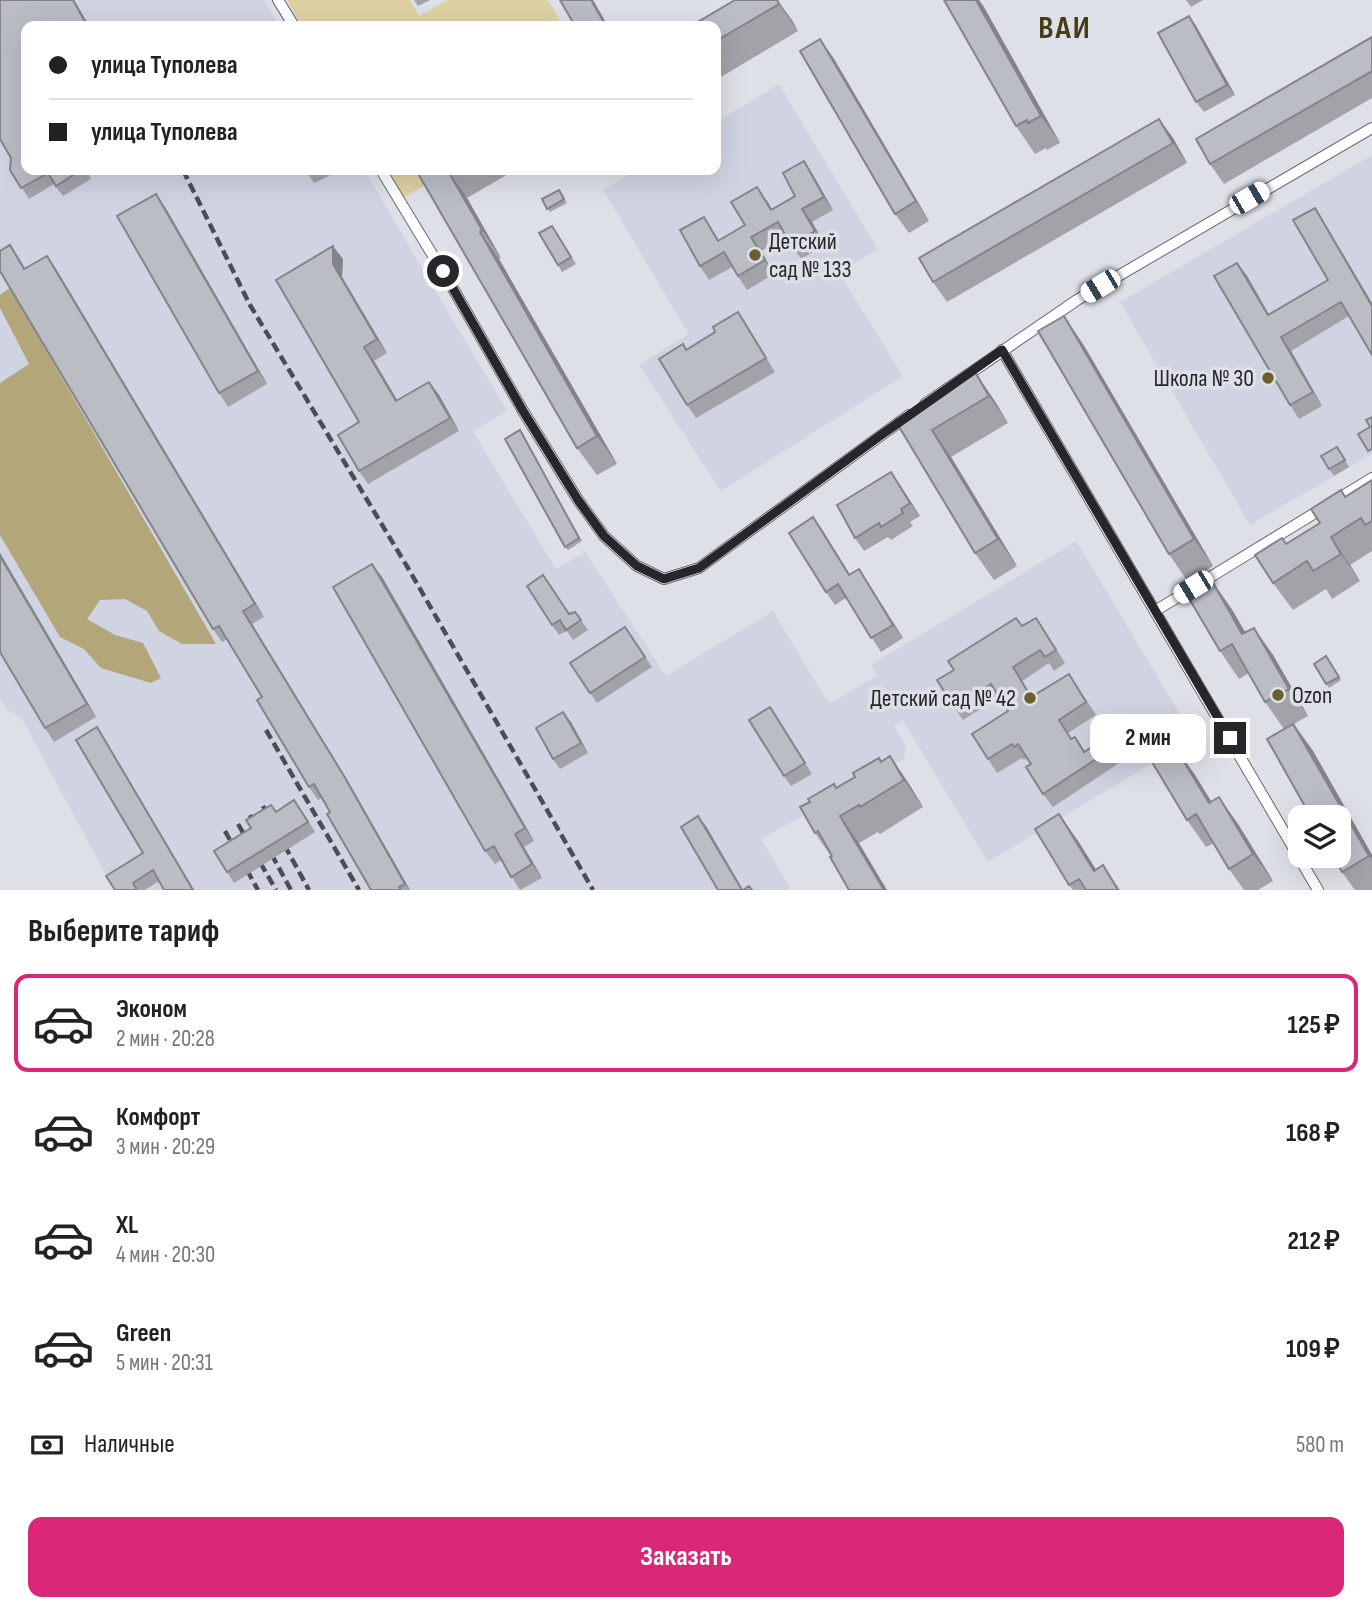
<!DOCTYPE html>
<html lang="ru">
<head>
<meta charset="utf-8">
<style>
  :root { --surface:#fff; --page:#f6f6f6; --text:#222; --muted:#767676; --line:#e0e0e0; --accent:#db2777 }
  body { margin:0; font-family:"Sofia Sans Condensed",sans-serif; background:var(--page); color:var(--text); height:100vh; display:flex; flex-direction:column; font-size:26px; white-space:nowrap }
  * { box-sizing:border-box; margin:0 }
  p { font-size:23px; color:var(--muted) }
  .icon { flex:none; width:38px; height:38px; fill:none; stroke:currentColor; stroke-width:2; stroke-linecap:round; stroke-linejoin:round }
  .map { position:relative; height:890px; overflow:hidden }
  .details { display:flex; flex-direction:column; background:var(--surface); flex:1 }
  .details>* { flex:none }
  .banner { position:absolute; left:21px; top:21px; width:700px; height:154px; border-radius:14px; box-shadow:0 7px 28px #0002; display:grid; align-content:center; height:154px; padding:0 28px; background:var(--surface) }
  .tools { position:absolute; left:1288px; top:805px; display:grid; gap:14px }
  .tools a { display:grid; place-items:center; width:63px; height:63px; border-radius:14px; background:var(--surface); box-shadow:0 7px 28px #0002; font-size:35px }
  .end { position:absolute; width:32px; height:32px; margin:-16px; border:9px solid #26272a; background:#fff; box-shadow:0 0 0 4px #fff }
  .from { border-radius:50% }
  .bubble { position:absolute; height:49px; border-radius:14px; background:var(--surface); box-shadow:0 7px 28px #0002; font-size:23px; font-weight:700; line-height:49px; text-align:center }
  .car { position:absolute; width:21px; height:42px; margin:-21px -10px; border-radius:9px; box-shadow:0 0 5px 2px #0007; background:linear-gradient(#fff 24%,#345 0 40%,#fff 0 76%,#345 0 86%,#fff 0) }
  .banner b { display:flex; align-items:center; gap:24px; height:66px; font-size:26px }
  .banner b+b { border-top:2px solid var(--line) }
  .banner i { width:18px; height:18px; background:var(--text) }
  ul { padding:0; list-style:none }
  li { display:flex; align-items:center; gap:21px; height:98px; margin:0 14px 10px; padding:0 14px; border:4px solid transparent; border-radius:14px }
  li div { flex:1 }
  li b { display:block; font-size:26px }
  li em { font-style:normal; font-weight:700 }
  li.on { border-color:var(--accent) }
  li>.icon { width:63px; height:63px; stroke-width:1.5 }
  h2 { padding:0 28px; font-size:32px; line-height:84px }
  .pay { display:flex; align-items:center; gap:18px; height:77px; padding:0 28px; font-size:26px }
  .pay p { margin-inline-start:auto }
  .primary-button { display:flex; gap:14px; margin-top:auto; padding:14px 28px }
  .primary-button a { flex:1; height:80px; border-radius:14px; background:var(--accent); color:#fff; font-size:28px; font-weight:700; line-height:80px; text-align:center }
  .map>svg:first-child { display:block }
  .built { fill:#cfd3e2 }
  .green { fill:#ddd0a2 }
  .forest { fill:#b3a679 }
  .lines { fill:none; stroke-linecap:round; stroke-linejoin:round }
  .minor-casing { stroke:#686971; stroke-width:12 }
  .minor { stroke:#fff; stroke-width:10 }
  .rail { stroke:#4c4d51; stroke-width:4.5; stroke-dasharray:10 5; stroke-linecap:butt }
  .wall { fill:#a1a3a9 }
  .shaded-wall { fill:#83848a }
  .building { fill:#bbbdc5; stroke:#83848a; stroke-width:2 }
  .route { stroke:#26272a; stroke-width:9 }
  .poi-dot { fill:#6c5f2c; stroke:#dee0e8; stroke-width:2.5 }
  .labels { text-anchor:middle; stroke-width:7; stroke-linejoin:round; paint-order:stroke }
  .poi-label { font-size:24px; fill:#26272a; stroke:#dee0e8; text-anchor:start }
  .district-label { font-size:32px; font-weight:bold; letter-spacing:2px; fill:#483e14; stroke:#dee0e8 }
</style>
</head>
<body>
<div class="map">
<svg width="1372" height="890" viewBox="0 0 1372 890">
  <rect width="100%" height="100%" fill="#dee0e8"/>
  <!-- built -->
  <g class="built">
    <path d="M0,0h264l15,26h-253v144h338l143,241 -34,20 12,21 71,117 29,-17 81,124 107,-65 52,87 6,5 46,-27 -6,-11 205,-124 118,197 -206,124 -85,-142 -9,6 12,20 -2,13 -143,80 30,51h-677l-93,-173 -14,-7 -7,-12z"/>
    <path d="M779,84l99,165 -39,24 64,103 -182,115 -82,-126 50,-31 -86,-144 33,-20h80v-48z"/>
    <path d="M1372,155v299l-122,71 -130,-223z"/>
  </g>
  <!-- green -->
  <g class="green">
    <path d="M287,0h123l9,16 29,-16h100l15,26h-261z"/>
    <path d="M387,170h62l-46,28z"/>
  </g>
  <!-- forest -->
  <path class="forest" d="M10,288l206,356h-34l-23,-13 -12,-20 -22,-12 -25,1 -13,19 28,16 28,8 18,35 -10,5 -50,-15 -17,-19 -24,-12 -60,-102v-152l29,-19 -29,-56v-13z"/>
  <g class="lines">
    <!-- minor casing -->
    <g class="minor-casing">
      <g id="minor">
        <path d="M278,0l16,26"/>
        <path d="M381,170l74,122 68,119 55,89 26,36 33,30 27,13 35,-11 210,-153"/>
        <path d="M1002,350l316,540"/>
        <path d="M925,404l152,-104 295,-172"/>
        <path d="M1155,611l217,-133"/>
      </g>
    </g>
    <!-- minor -->
    <use href="#minor" class="minor"/>
    <!-- rail -->
    <g class="rail">
      <path d="M183,170l67,135 158,263 185,322"/>
      <path d="M266,730l93,160"/>
      <path d="M263,806l46,84"/>
      <path d="M250,815l41,75"/>
      <path d="M238,824l38,66"/>
      <path d="M225,831l33,59"/>
    </g>
  </g>
  <!-- wall -->
  <g class="wall">
    <path d="M0,0h74l13,22 -61,148h60l5,9 -28,17 -9,-12 -25,15 -19,-29 1,-12z"/>
    <path d="M414,0h16l-12,6z"/>
    <path d="M778,0l20,31 -82,49v-54z"/>
    <path d="M944,0h35l81,143 -13,7 -1,-2 -11,6 -19,-28z"/>
    <path d="M1186,0h17l-12,7z"/>
    <path d="M1189,16l7,10 39,69 -31,17 -8,-10z"/>
    <path d="M1372,37v61l-148,86 -14,-20z"/>
    <path d="M820,39l14,20 95,162 -20,12 -14,-19z"/>
    <path d="M1159,119l14,19 14,25 -240,139 -14,-20z"/>
    <path d="M804,161l9,14 20,35 -21,12 13,23 -24,14 -15,-22 -25,14 13,23 -27,16 -15,-23 -23,13 -9,-14 13,-35 6,9 26,-15 22,-25 5,9 23,-13z"/>
    <path d="M305,170h21l3,6 -15,7z"/>
    <path d="M416,170h99l-48,28 34,60 -2,1 118,205 -20,11 -20,-27z"/>
    <path d="M559,190l8,13 -17,9 -8,-13z"/>
    <path d="M165,207l102,177 -39,23 -9,-14z"/>
    <path d="M1315,208l9,14 25,94 -58,35 31,55 -23,13 -9,-14 -53,-142 10,13 22,38 59,-34z"/>
    <path d="M552,226l24,38 -14,8 -4,-7z"/>
    <path d="M47,256l9,13 208,348 -12,7 101,166 57,100h-39l-49,-92 -4,2 -9,-13 -47,-90 -35,-58 -5,3 -9,-13 -194,-371 6,11z"/>
    <path d="M343,259l-1,18 45,76 -13,8 23,39 32,-18 10,13 20,36 -91,53 -9,-13v-49l-83,-142z"/>
    <path d="M747,326l28,46 -79,46 -9,-13v-56z"/>
    <path d="M1083,344l130,222 -25,16 -19,-28z"/>
    <path d="M975,372l19,28 14,23 -57,34 66,109 -23,14 -19,-27 -80,-133z"/>
    <path d="M520,430l62,111 -14,9 -3,-3z"/>
    <path d="M1337,447l12,20 -15,9 -5,-7z"/>
    <path d="M891,472l29,44 -10,6 3,4 -22,14 -3,-3 -24,14 -9,-13z"/>
    <path d="M1372,480v71l-22,14 10,16 -28,18 -6,-10 -33,21 -20,-27 14,-39 33,-21 26,-26z"/>
    <path d="M813,517l37,58 18,8 35,55 -22,14 -35,-54 -11,7 -9,-13z"/>
    <path d="M0,553l96,164 -42,25 -9,-14 -45,-76z"/>
    <path d="M372,564l10,13 152,264 -10,6 18,31 -22,12 -19,-30 -6,4 -10,-13z"/>
    <path d="M1231,608l14,25 28,22 35,61 -14,8 19,27 59,104v35h-17l-13,-18 -58,-143 -19,-27 -16,-29 -10,6 -19,-28z"/>
    <path d="M575,612l13,18 -15,10 -6,-9 -8,4 -7,-10 18,-11z"/>
    <path d="M1022,626l23,5 20,32 -11,8 -5,-8 -27,18 10,16 46,-10 18,28 -28,18 3,6 14,12 34,-21 15,23 -81,54 -10,-13 -12,-30 -4,-6 -3,2 -2,-2 -25,15 -9,-14 20,-48 -9,-14 -36,23 -9,-13z"/>
    <path d="M625,627l27,40 -55,36 -27,-40z"/>
    <path d="M1326,656l15,24 -12,8 -15,-24z"/>
    <path d="M770,707l42,67 -21,12 -7,-10z"/>
    <path d="M563,712l25,41 -28,16 -7,-10z"/>
    <path d="M104,738l90,152h-30l-5,-9 -14,9h-30l28,-37z"/>
    <path d="M1175,747l20,28 16,27 27,22 35,57 -15,9h-14l-15,-21 -15,-26 -8,4 -19,-27z"/>
    <path d="M890,756l19,28 14,23 -43,27 -2,-2 -19,11 -28,13 -16,-23 22,-45z"/>
    <path d="M302,811l13,21 -81,51 -7,-11 49,-60z"/>
    <path d="M1059,814l19,27 18,29 7,-5 17,25h-47l-4,-5z"/>
  </g>
  <!-- shaded-wall -->
  <g class="shaded-wall">
    <path d="M73,0h1l15,26h-1z"/>
    <path d="M591,0h2l15,26h-2z"/>
    <path d="M777,0l15,20 6,11 -19,-27z"/>
    <path d="M976,0h3l5,7 76,136 -19,-27z"/>
    <path d="M1189,16l7,10 39,69 -8,-10z"/>
    <path d="M820,39l14,20 95,162 -13,-20z"/>
    <path d="M1159,119l14,19 14,25 -14,-20z"/>
    <path d="M804,161l9,14 20,35 -9,-13z"/>
    <path d="M448,171l19,27 34,60 -19,-28z"/>
    <path d="M156,194l9,13 102,177 -9,-13z"/>
    <path d="M1315,208l9,14 48,81v3z"/>
    <path d="M802,209l10,13 13,23 -10,-14z"/>
    <path d="M480,232l19,27 118,205 -20,-28z"/>
    <path d="M751,237l10,14 13,23 -9,-14z"/>
    <path d="M10,245l9,13 14,25 -9,-14z"/>
    <path d="M333,246l10,13 -1,18 45,76 -10,-14 -44,-75z"/>
    <path d="M47,256l9,13 208,348 -9,-13z"/>
    <path d="M1237,263l10,13 30,53 -9,-14z"/>
    <path d="M1064,316l19,28 130,222 -19,-27z"/>
    <path d="M1281,337l10,14 31,55 -9,-14z"/>
    <path d="M364,347l10,14 32,54 -10,-14z"/>
    <path d="M975,372l19,28 14,23 -19,-27z"/>
    <path d="M429,382l10,13 20,36 -9,-13z"/>
    <path d="M932,430l19,27 66,109 -19,-27z"/>
    <path d="M891,472l9,13 20,31 -10,-13z"/>
    <path d="M813,517l10,14 36,58 -10,-14z"/>
    <path d="M1331,537l19,28 10,16 -19,-27z"/>
    <path d="M0,553l96,164 -9,-13 -87,-148z"/>
    <path d="M372,564l10,13 152,264 -9,-13z"/>
    <path d="M859,569l9,14 35,55 -10,-13z"/>
    <path d="M1212,581l19,27 31,53 -20,-27z"/>
    <path d="M243,611l9,13 101,166 57,100 -5,-6z"/>
    <path d="M1254,628l19,27 35,61 -19,-27z"/>
    <path d="M563,712l8,10 17,31 -7,-10z"/>
    <path d="M1293,724l20,27 59,104v5z"/>
    <path d="M97,727l7,11 90,152h-1z"/>
    <path d="M1175,747l20,28 34,55 -20,-27z"/>
    <path d="M890,756l19,28 14,23 -19,-27z"/>
    <path d="M1219,797l19,27 35,57 -20,-27z"/>
    <path d="M1059,814l19,27 31,49 -15,-19z"/>
    <path d="M698,816l8,10 37,64h-1z"/>
    <path d="M840,816l19,27 28,47h-3z"/>
    <path d="M515,834l9,13 18,31 -10,-14z"/>
  </g>
  <!-- building -->
  <g class="building">
    <path d="M0,0h73l11,20 7,6h-65v144h55l-25,16 -8,-13 -27,15 -11,-18 1,-12 -11,-19z"/>
    <path d="M560,0h31l15,26h-31z"/>
    <path d="M735,0h42l2,4 -63,37v-15h-25z"/>
    <path d="M944,0h32l65,116 -13,7 -1,-3 -11,6z"/>
    <path d="M1189,16l38,69 -31,17 -38,-69z"/>
    <path d="M1372,37v34l-162,93 -14,-25z"/>
    <path d="M820,39l96,162 -21,13 -95,-163z"/>
    <path d="M1159,119l14,24 -240,139 -14,-24z"/>
    <path d="M804,161l20,36 -22,12 13,22 -24,14 -13,-23 -27,15 14,23 -27,16 -14,-24 -24,14 -20,-36 24,-13 14,24 27,-16 -14,-23 26,-15 14,23 24,-14 -12,-23z"/>
    <path d="M416,170h33l-1,1 34,59 -2,2 117,204 -20,12z"/>
    <path d="M559,190l5,9 -17,10 -5,-10z"/>
    <path d="M156,194l102,177 -39,22 -102,-177z"/>
    <path d="M1315,208l57,98v49l-31,-53 -60,35 32,55 -23,13 -76,-129 23,-13 31,52 60,-35 -35,-60z"/>
    <path d="M552,226l19,31 -13,8 -19,-32z"/>
    <path d="M10,245l14,24 23,-13 208,348 -12,7 101,165 61,108 -6,3 2,3h-30l-44,-76 3,-2 -16,-28 -5,3 -52,-87 5,-3 -43,-71 -6,3 -213,-358v-20z"/>
    <path d="M333,246v18l44,75 -13,8 32,54 33,-19 21,36 -91,53 -21,-36 21,-13 -83,-142z"/>
    <path d="M738,312l28,46 -79,47 -28,-46 24,-15 3,6 29,-18 -2,-5z"/>
    <path d="M1064,316l130,223 -25,15 -131,-223z"/>
    <path d="M975,372l14,24 -57,34 66,109 -23,14 -80,-133z"/>
    <path d="M1372,417v32l-4,2 -10,-17 12,-7 -4,-7z"/>
    <path d="M520,430l59,108 -14,9 -60,-108z"/>
    <path d="M1337,447l8,13 -16,9 -8,-13z"/>
    <path d="M891,472l19,31 -9,6 2,4 -22,14 -2,-4 -24,15 -18,-33z"/>
    <path d="M1372,480v41l-7,4 -4,-7 -30,19 10,17 -28,17 -6,-10 -34,22 -18,-28 27,-17 4,6 34,-21 -9,-14 30,-19 4,7z"/>
    <path d="M813,517l36,58 10,-6 34,56 -22,13 -33,-54 -12,8 -37,-59z"/>
    <path d="M0,556l87,148 -42,24 -45,-76z"/>
    <path d="M372,564l153,264 -10,6 17,30 -21,13 -17,-31 -9,5 -152,-264z"/>
    <path d="M543,575l26,39 6,-2 6,8 -15,10 -6,-10 -8,5 -25,-39z"/>
    <path d="M1212,581l30,53 12,-6 35,61 -24,13 -33,-58 -12,7 -33,-56z"/>
    <path d="M1016,618l6,8 14,-8 20,32 -11,7 -5,-7 -27,17 18,30 38,-23 17,28 -27,18 12,19 4,-2 9,15 35,-22 6,10 -82,54 -17,-27 5,-3 -13,-20 -4,3 -2,-3 -24,15 -16,-25 36,-23 -17,-27 -37,23 -17,-27 17,-10 -6,-9z"/>
    <path d="M625,627l20,30 -55,36 -20,-30z"/>
    <path d="M1326,656l13,21 -13,7 -12,-20z"/>
    <path d="M770,707l35,56 -21,13 -35,-56z"/>
    <path d="M563,712l18,31 -28,16 -17,-31z"/>
    <path d="M1293,724l76,132 -27,16 -9,-16h6v-39h-28l-44,-78z"/>
    <path d="M97,727l96,163h-29l-11,-20 -20,13 4,7h-22l-9,-14 37,-23 -67,-113z"/>
    <path d="M1175,747l34,56 10,-6 34,57 -24,15 -33,-55 -9,6 -35,-58z"/>
    <path d="M890,756l14,24 -44,27 -1,-2 -19,11 44,74h-35l-19,-33 2,-1 -14,-25 -3,2 -15,-26 10,-5 -2,-3 26,-15 2,4 19,-11 -2,-4 26,-15 2,4z"/>
    <path d="M294,800l14,22 -81,50 -13,-21 37,-23 -5,-8 25,-15 5,7z"/>
    <path d="M1059,814l35,57 9,-6 15,25h-32l-7,-11 -10,6 -34,-56z"/>
    <path d="M698,816l44,74h-24l-37,-63z"/>
    <path d="M749,886l3,4h-9z"/>
  </g>
  <g class="lines">
    <!-- route -->
    <path class="route" d="M443,271l80,140 55,89 26,36 33,30 27,13 35,-11 182,-133 121,-85 228,388"/>
  </g>
  <!-- markers -->
  <g class="poi-dot">
    <circle cx="755" cy="255" r="7"/>
    <circle cx="1268" cy="378" r="7"/>
    <circle cx="1278" cy="695" r="7"/>
    <circle cx="1030" cy="698" r="7"/>
  </g>
  <g class="labels">
    <!-- poi labels -->
    <g class="poi-label">
      <text x="769" y="249">Детский<tspan x="769" dy="28">сад № 133</tspan></text>
      <text x="1254" y="386" text-anchor="end">Школа № 30</text>
      <text x="1292" y="703">Ozon</text>
      <text x="1016" y="706" text-anchor="end">Детский сад № 42</text>
    </g>
    <!-- district labels -->
    <g class="district-label">
      <text x="1065" y="38">ВАИ</text>
    </g>
  </g>
</svg>
<div class="tools">
<a><svg class="icon" aria-label="layers" viewBox="0 0 24 24"><path d="M12 4l9 5-9 5-9-5zM3 14l9 5 9-5"/></svg></a>
</div>
<i class="end from" style="left:443px;top:271px"></i>
<i class="end" style="left:1230px;top:738px"></i>
<div class="bubble" style="left:1090px;top:714px;width:116px">2 мин</div>
<i class="car" style="left:1249px;top:198px;rotate:60deg"></i>
<i class="car" style="left:1100px;top:286px;rotate:239deg"></i>
<i class="car" style="left:1193px;top:587px;rotate:239deg"></i>
<div class="banner">
<b><i class="from"></i>улица Туполева</b>
<b><i></i>улица Туполева</b>
</div>
</div>
<section class="details">
<h2>Выберите тариф</h2>
<ul>
<li class="on"><svg class="icon" aria-label="car" viewBox="0 0 24 24"><path d="M5 17H2v-5l4-1 3-4h7l3 4 3 1v5h-3M9 17h6M6 11h13"/><circle cx="7" cy="17" r="2"/><circle cx="17" cy="17" r="2"/></svg><div><b>Эконом</b><p>2 мин · 20:28</p></div><em>125 ₽</em></li>
<li><svg class="icon" aria-label="car" viewBox="0 0 24 24"><path d="M5 17H2v-5l4-1 3-4h7l3 4 3 1v5h-3M9 17h6M6 11h13"/><circle cx="7" cy="17" r="2"/><circle cx="17" cy="17" r="2"/></svg><div><b>Комфорт</b><p>3 мин · 20:29</p></div><em>168 ₽</em></li>
<li><svg class="icon" aria-label="car" viewBox="0 0 24 24"><path d="M5 17H2v-5l4-1 3-4h7l3 4 3 1v5h-3M9 17h6M6 11h13"/><circle cx="7" cy="17" r="2"/><circle cx="17" cy="17" r="2"/></svg><div><b>XL</b><p>4 мин · 20:30</p></div><em>212 ₽</em></li>
<li><svg class="icon" aria-label="car" viewBox="0 0 24 24"><path d="M5 17H2v-5l4-1 3-4h7l3 4 3 1v5h-3M9 17h6M6 11h13"/><circle cx="7" cy="17" r="2"/><circle cx="17" cy="17" r="2"/></svg><div><b>Green</b><p>5 мин · 20:31</p></div><em>109 ₽</em></li>
</ul>
<div class="pay"><svg class="icon" aria-label="cash" viewBox="0 0 24 24"><path d="M3 7h18v10H3z"/><circle cx="12" cy="12" r="2"/></svg>Наличные<p>580 m</p></div>
<div class="primary-button"><a>Заказать</a></div>
</section>
</body>
</html>
